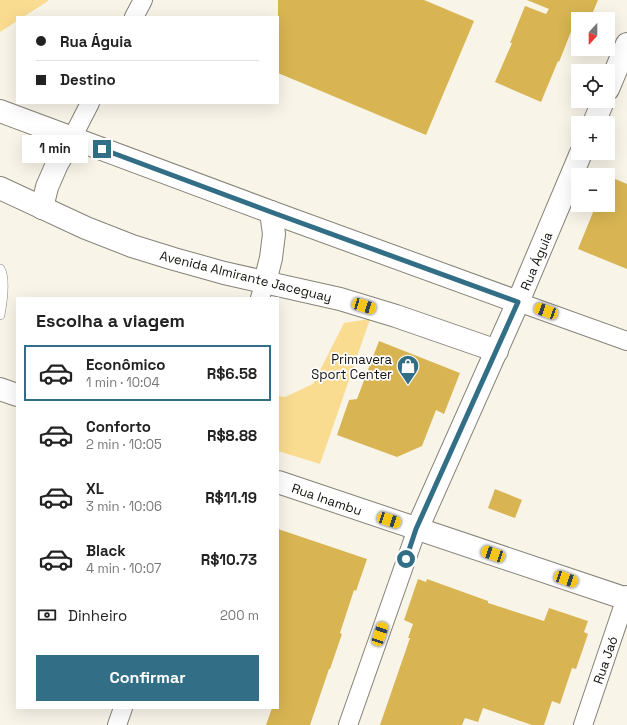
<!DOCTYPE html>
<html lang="pt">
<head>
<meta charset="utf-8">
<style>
  :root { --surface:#fff; --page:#f2f2f2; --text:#222; --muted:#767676; --line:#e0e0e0; --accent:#326e85 }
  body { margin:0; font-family:"Space Grotesk",sans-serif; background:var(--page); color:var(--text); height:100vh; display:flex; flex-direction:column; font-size:15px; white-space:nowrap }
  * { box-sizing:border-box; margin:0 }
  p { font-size:13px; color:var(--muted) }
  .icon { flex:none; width:22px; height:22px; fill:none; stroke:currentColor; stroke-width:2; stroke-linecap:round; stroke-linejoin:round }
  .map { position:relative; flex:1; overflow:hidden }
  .details { position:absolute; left:16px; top:297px; width:263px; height:412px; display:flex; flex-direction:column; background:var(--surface); border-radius:0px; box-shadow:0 4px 16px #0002 }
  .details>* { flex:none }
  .guide { position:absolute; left:16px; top:16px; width:263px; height:88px; border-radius:0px; box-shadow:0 4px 16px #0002; display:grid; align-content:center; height:88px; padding:0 20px; background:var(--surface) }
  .needle { width:26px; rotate:201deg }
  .fabs { position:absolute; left:571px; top:12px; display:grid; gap:8px }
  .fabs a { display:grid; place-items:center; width:44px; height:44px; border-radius:0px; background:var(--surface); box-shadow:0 4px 16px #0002; font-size:20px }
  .end { position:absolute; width:18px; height:18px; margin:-9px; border:5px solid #326e85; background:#fff; box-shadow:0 0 0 2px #fff }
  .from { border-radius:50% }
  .bubble { position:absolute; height:28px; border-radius:0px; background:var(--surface); box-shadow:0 4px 16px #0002; font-size:13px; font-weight:600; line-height:28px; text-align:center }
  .car { position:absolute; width:12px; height:24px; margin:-12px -6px; border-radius:5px; box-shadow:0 0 3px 1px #0007; background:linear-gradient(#f5c518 24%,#345 0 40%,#f5c518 0 76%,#345 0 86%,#f5c518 0) }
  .guide b { display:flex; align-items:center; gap:14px; height:38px; font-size:15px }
  .guide b+b { border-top:1px solid var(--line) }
  .guide i { width:10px; height:10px; background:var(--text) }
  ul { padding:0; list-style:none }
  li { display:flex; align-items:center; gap:12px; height:56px; margin:0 8px 6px; padding:0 12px; border:2px solid transparent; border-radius:0px }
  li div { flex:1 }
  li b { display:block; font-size:15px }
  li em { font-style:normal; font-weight:600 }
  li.active { border-color:var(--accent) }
  li>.icon { width:36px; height:36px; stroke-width:1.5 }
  h2 { padding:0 20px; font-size:18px; line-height:48px }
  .pay { display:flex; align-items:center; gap:10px; height:44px; padding:0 20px; font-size:15px }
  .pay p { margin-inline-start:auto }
  .cta { display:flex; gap:8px; margin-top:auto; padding:8px 20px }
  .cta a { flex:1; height:46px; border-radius:0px; background:var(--accent); color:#fff; font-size:16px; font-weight:600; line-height:46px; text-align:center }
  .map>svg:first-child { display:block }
  .green { fill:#f9dc90 }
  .building { fill:#d8b552 }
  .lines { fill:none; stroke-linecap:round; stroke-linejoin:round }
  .service-casing { stroke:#868277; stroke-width:10 }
  .minor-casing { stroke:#868277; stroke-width:20 }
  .tertiary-casing { stroke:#868277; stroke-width:24 }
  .secondary-casing { stroke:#868277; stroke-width:24 }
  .service { stroke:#fff; stroke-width:9 }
  .minor { stroke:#fff; stroke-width:18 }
  .tertiary { stroke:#fff; stroke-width:22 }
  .secondary { stroke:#fff; stroke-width:22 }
  .route { stroke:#326e85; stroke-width:5 }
  .labels { text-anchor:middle; stroke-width:3.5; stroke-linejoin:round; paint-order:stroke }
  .street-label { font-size:13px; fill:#14120e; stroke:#fff }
  .poi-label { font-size:13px; fill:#14120e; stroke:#fff; text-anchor:end }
</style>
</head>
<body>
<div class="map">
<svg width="627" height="725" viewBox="0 0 627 725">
  <rect width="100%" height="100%" fill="#f9f4e8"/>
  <!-- green -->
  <g class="green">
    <path d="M0,0h48v1l-25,16h-6v4l-17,11z"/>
    <path d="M370,319l-50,145 -42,-13v-55l7,1 28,-13 31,-61z"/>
  </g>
  <!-- building -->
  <g class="building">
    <path d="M278,0h146l50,21 -48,114 -148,-62z"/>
    <path d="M527,0h71l-8,19h-14l-17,43 -1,-1 -17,41 -46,-20 17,-39h-2l15,-37 21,8 3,-5z"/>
    <path d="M608,176l19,8v85l-49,-20 18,-44h12z"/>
    <path d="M379,341l81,32 -16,41 -8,-4 -14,36 -25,11 -60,-22 12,-35 8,-1z"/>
    <path d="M495,489l27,11 -7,18 -27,-10z"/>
    <path d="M278,529l89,30 -11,32 -2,-1 -14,43 2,1 -12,35h-1l-19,56h-44l6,-17h6z"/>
    <path d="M418,579l8,3 1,-3 61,22v2l56,18 5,-13 39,13 -4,11 4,2 -12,35 -4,-1 -12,36 -8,-3 -8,24h-12l-49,-17 -5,14 -13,-4 -3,7h-82l30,-87h-2l5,-14 -9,-4z"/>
  </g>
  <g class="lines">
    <!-- service casing -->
    <g class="service-casing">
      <path id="service" d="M0,269c6,9 2,35 0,46"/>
    </g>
    <!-- minor casing -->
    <g class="minor-casing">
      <g id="minor">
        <path d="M134,17l9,-17"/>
        <path d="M72,138l18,-35"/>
        <path d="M260,298l5,-16"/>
        <path d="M518,302l109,39"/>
        <path d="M117,725l6,-17"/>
        <path d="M348,725l69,-196"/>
        <path d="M583,725l44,-130"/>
      </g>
    </g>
    <!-- tertiary casing -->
    <g class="tertiary-casing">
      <g id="tertiary">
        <path d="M608,89l19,-45"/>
        <path d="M0,111l271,101 247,90"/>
        <path d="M594,123l9,-22"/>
        <path d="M0,188l86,40 46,18 42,13 50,14 116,26 56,17 101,35"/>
        <path d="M42,208l5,-21 10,-23 15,-26"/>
        <path d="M265,282l6,-24 3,-24 -3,-22"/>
        <path d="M417,529l101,-227 63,-149"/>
      </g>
    </g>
    <!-- secondary casing -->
    <g class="secondary-casing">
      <g id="secondary">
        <path d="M0,389l17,6"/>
        <path d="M278,482l349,117"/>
      </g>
    </g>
    <!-- service -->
    <use href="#service" class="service"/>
    <!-- minor -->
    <use href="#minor" class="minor"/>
    <!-- tertiary -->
    <use href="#tertiary" class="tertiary"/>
    <!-- secondary -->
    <use href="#secondary" class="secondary"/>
  </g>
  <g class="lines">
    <!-- route -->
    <path class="route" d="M102,149l169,63 247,90 -102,227 -10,30"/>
  </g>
  <!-- icons -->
  <defs>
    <g id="shop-pin" transform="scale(1.15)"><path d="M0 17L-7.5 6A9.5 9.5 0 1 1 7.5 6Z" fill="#326e85" stroke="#fff"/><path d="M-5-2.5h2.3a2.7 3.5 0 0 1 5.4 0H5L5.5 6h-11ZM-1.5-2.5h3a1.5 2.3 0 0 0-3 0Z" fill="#fff"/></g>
  </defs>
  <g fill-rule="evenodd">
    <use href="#shop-pin" x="408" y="366"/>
  </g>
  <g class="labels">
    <!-- street labels -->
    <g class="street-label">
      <text transform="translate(536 261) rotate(-67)" y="5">Rua Águia</text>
      <text transform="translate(246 276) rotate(14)" y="5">Avenida Almirante Jaceguay</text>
      <text transform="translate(327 499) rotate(19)" y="5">Rua Inambu</text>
      <text transform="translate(605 660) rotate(-71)" y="5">Rua Jaó</text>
    </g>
    <!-- poi labels -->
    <g class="poi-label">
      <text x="392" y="364">Primavera<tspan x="392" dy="15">Sport Center</tspan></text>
    </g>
  </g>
</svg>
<div class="fabs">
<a><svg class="needle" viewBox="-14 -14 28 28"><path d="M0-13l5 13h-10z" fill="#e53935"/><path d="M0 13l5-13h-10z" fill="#767676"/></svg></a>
<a><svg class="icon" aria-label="locate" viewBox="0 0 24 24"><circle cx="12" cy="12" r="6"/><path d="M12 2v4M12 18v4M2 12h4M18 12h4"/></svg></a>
<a>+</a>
<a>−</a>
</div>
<i class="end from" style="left:406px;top:559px"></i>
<i class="end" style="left:102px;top:149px"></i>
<div class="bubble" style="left:22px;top:135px;width:66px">1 min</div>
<i class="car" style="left:364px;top:306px;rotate:107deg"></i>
<i class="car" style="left:546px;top:311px;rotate:290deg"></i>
<i class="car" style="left:389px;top:520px;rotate:108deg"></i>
<i class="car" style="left:493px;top:554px;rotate:289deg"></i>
<i class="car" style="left:566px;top:579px;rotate:109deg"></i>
<i class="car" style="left:380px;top:634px;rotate:19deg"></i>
<div class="guide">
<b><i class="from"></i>Rua Águia</b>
<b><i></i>Destino</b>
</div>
<section class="details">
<h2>Escolha a viagem</h2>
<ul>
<li class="active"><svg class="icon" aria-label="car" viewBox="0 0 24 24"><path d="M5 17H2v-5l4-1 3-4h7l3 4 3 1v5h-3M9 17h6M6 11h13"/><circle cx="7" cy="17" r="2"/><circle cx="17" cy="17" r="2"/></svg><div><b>Econômico</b><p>1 min · 10:04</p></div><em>R$6.58</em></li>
<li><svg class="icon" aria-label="car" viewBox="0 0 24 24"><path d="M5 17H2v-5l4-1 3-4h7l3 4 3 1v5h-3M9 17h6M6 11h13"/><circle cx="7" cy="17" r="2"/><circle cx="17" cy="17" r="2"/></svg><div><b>Conforto</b><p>2 min · 10:05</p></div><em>R$8.88</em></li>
<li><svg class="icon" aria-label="car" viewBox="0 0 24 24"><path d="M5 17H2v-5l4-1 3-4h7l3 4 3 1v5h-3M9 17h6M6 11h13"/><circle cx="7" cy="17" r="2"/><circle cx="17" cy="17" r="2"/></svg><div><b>XL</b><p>3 min · 10:06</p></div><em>R$11.19</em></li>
<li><svg class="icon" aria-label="car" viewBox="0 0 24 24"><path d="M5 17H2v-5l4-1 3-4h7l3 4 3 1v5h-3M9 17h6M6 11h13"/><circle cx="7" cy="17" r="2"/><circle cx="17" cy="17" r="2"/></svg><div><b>Black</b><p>4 min · 10:07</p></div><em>R$10.73</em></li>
</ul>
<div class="pay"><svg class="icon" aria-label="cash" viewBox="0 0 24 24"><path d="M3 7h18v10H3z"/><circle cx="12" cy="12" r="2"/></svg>Dinheiro<p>200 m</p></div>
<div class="cta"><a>Confirmar</a></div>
</section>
</div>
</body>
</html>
